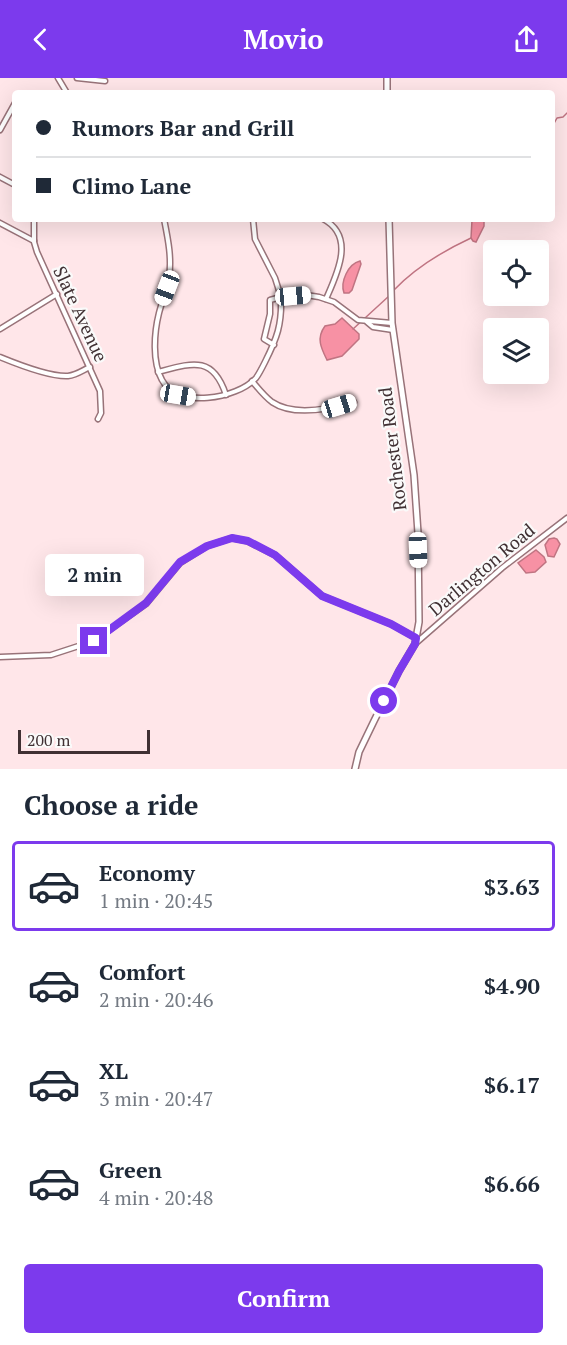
<!DOCTYPE html>
<html lang="en">
<head>
<meta charset="utf-8">
<style>
  :root { --surface:#fff; --page:#f2f2f3; --text:#1f2937; --muted:#747a83; --line:#e0e1e3; --accent:#7c3aed }
  body { margin:0; font-family:"PT Serif",serif; background:var(--page); color:var(--text); height:100vh; display:flex; flex-direction:column; font-size:22px; white-space:nowrap }
  * { box-sizing:border-box; margin:0 }
  p { font-size:20px; color:var(--muted) }
  .icon { flex:none; width:33px; height:33px; fill:none; stroke:currentColor; stroke-width:2; stroke-linecap:round; stroke-linejoin:round }
  .map { position:relative; height:691px; overflow:hidden }
  .panel { display:flex; flex-direction:column; background:var(--surface); flex:1 }
  .panel>* { flex:none }
  .hud { position:absolute; left:12px; top:12px; width:543px; height:132px; border-radius:6px; box-shadow:0 6px 24px #0002; display:grid; align-content:center; height:132px; padding:0 24px; background:var(--surface) }
  .tools { position:absolute; left:483px; top:162px; display:grid; gap:12px }
  .tools a { display:grid; place-items:center; width:66px; height:66px; border-radius:6px; background:var(--surface); box-shadow:0 6px 24px #0002; font-size:30px }
  .scale { position:absolute; left:18px; bottom:15px; width:132px; box-sizing:border-box; padding-left:6px; border:3px solid #403033; border-top:0; font-size:16px; line-height:21px; white-space:nowrap; color:#403033; -webkit-text-stroke:4px #fafafa; paint-order:stroke }
  .end { position:absolute; width:27px; height:27px; margin:-14px; border:8px solid #7c3aed; background:#fff; box-shadow:0 0 0 3px #fff }
  .from { border-radius:50% }
  .bubble { position:absolute; height:42px; border-radius:6px; background:var(--surface); box-shadow:0 6px 24px #0002; font-size:20px; font-weight:800; line-height:42px; text-align:center }
  .car { position:absolute; width:18px; height:36px; margin:-18px -9px; border-radius:8px; box-shadow:0 0 4px 2px #0007; background:linear-gradient(#fff 24%,#345 0 40%,#fff 0 76%,#345 0 86%,#fff 0) }
  .hud b { display:flex; align-items:center; gap:21px; height:57px; font-size:22px }
  .hud b+b { border-top:2px solid var(--line) }
  .hud i { width:15px; height:15px; background:var(--text) }
  ul { padding:0; list-style:none }
  li { display:flex; align-items:center; gap:18px; height:90px; margin:0 12px 9px; padding:0 12px; border:3px solid transparent; border-radius:6px }
  li div { flex:1 }
  li b { display:block; font-size:22px }
  li em { font-style:normal; font-weight:800 }
  li.active { border-color:var(--accent) }
  li>.icon { width:54px; height:54px; stroke-width:1.5 }
  h2 { padding:0 24px; font-size:27px; line-height:72px }
  .primary-button { display:flex; gap:12px; margin-top:auto; padding:12px 24px }
  .primary-button a { flex:1; height:69px; border-radius:6px; background:var(--accent); color:#fff; font-size:24px; font-weight:800; line-height:69px; text-align:center }
  header { display:flex; justify-content:space-between; align-items:center; height:78px; padding:0 24px; background:var(--accent); color:#fff; font-size:27px; font-weight:800 }
  .map>svg:first-child { display:block }
  .water { fill:#f791a4; stroke:#c07482; stroke-width:1.5 }
  .lines { fill:none; stroke-linecap:round; stroke-linejoin:round }
  .stream { stroke:#c07482; stroke-width:1.5 }
  .street-casing { stroke:#987379; stroke-width:7 }
  .secondary-casing { stroke:#987379; stroke-width:8 }
  .street { stroke:#fff; stroke-width:4 }
  .secondary { stroke:#fff; stroke-width:5 }
  .route { stroke:#7c3aed; stroke-width:8 }
  .labels { text-anchor:middle; stroke-width:4.5; stroke-linejoin:round; paint-order:stroke }
  .street-label { font-size:18px; fill:#403033; stroke:#fafafa }
</style>
</head>
<body>
<header><svg class="icon" aria-label="back" viewBox="0 0 24 24"><path d="M15 5l-7 7 7 7"/></svg>Movio<svg class="icon" aria-label="share" viewBox="0 0 24 24"><path d="M12 15V3M7 8l5-5 5 5M5 13v7h14v-7"/></svg></header>
<div class="map">
<svg width="567" height="691" viewBox="0 0 567 691">
  <rect width="100%" height="100%" fill="#ffe6e9"/>
  <!-- water -->
  <g class="water">
    <path d="M472,142h12v6l-8,16 -3,-1 -2,-3z"/>
    <path d="M360,183l1,3 -9,26 -3,3h-5c-4,-11 4,-29 16,-32z"/>
    <path d="M342,240l17,16v5l-17,17 -15,4c-6,-12 -11,-22 -2,-34l10,-2z"/>
    <path d="M554,460l3,1 3,5 -6,13 -6,-1 -3,-11 4,-6z"/>
    <path d="M536,472l8,7 2,5 -11,10 -9,1 -8,-10z"/>
  </g>
  <g class="lines">
    <!-- stream -->
    <g class="stream">
      <path d="M552,49l5,-9 6,-1 4,-4"/>
      <path d="M394,212c22,-23 49,-39 77,-52"/>
      <path d="M353,251l36,-33"/>
    </g>
    <!-- street casing -->
    <g class="street-casing">
      <g id="street">
        <path d="M58,0l9,15"/>
        <path d="M77,0l28,3"/>
        <path d="M0,52l15,-27"/>
        <path d="M0,99l15,8"/>
        <path d="M34,141v23l3,10 63,139 1,22 -3,6"/>
        <path d="M164,141c4,20 8,39 5,59 -2,12 -7,23 -10,35 -5,20 -7,49 3,67 15,29 75,19 94,-2 3,-4 6,-10 9,-16 12,-24 17,-37 16,-65l-11,3v14l-6,25 10,6"/>
        <path d="M253,141l2,20 20,39 6,19 25,-2 13,2 15,5 24,18 34,3"/>
        <path d="M323,141c33,17 14,55 3,80"/>
        <path d="M0,145l34,18"/>
        <path d="M367,244l6,5 20,3"/>
        <path d="M0,251l57,-35"/>
        <path d="M0,279c17,7 50,20 68,19 9,-1 15,-6 22,-9"/>
        <path d="M158,294c34,-9 55,-17 68,23"/>
        <path d="M252,303c6,7 12,15 20,21 22,15 58,7 82,0"/>
        <path d="M416,565l86,-75 65,-50"/>
        <path d="M0,579l51,-2 43,-14 52,-37 34,-41 27,-17 25,-8 15,3 28,14 47,41 69,28 25,14"/>
      </g>
    </g>
    <!-- secondary casing -->
    <g class="secondary-casing">
      <g id="secondary">
        <path d="M387,0v15"/>
        <path d="M355,691l4,-17 15,-31 25,-50 16,-27 4,-22 -1,-89 -4,-58 -22,-152 -3,-104"/>
      </g>
    </g>
    <!-- street -->
    <use href="#street" class="street"/>
    <!-- secondary -->
    <use href="#secondary" class="secondary"/>
  </g>
  <g class="lines">
    <!-- route -->
    <path class="route" d="M94,563l52,-38 34,-41 27,-16 25,-8 16,3 27,14 47,41 69,28 25,14 -1,6 -16,27 -15,30"/>
  </g>
  <g class="labels">
    <!-- street labels -->
    <g class="street-label">
      <text transform="translate(80 236) rotate(65)" y="6">Slate Avenue</text>
      <text transform="translate(393 371) rotate(-97)" y="6">Rochester Road</text>
      <text transform="translate(482 492) rotate(-40)" y="6">Darlington Road</text>
    </g>
  </g>
</svg>
<div class="tools">
<a><svg class="icon" aria-label="locate" viewBox="0 0 24 24"><circle cx="12" cy="12" r="6"/><path d="M12 2v4M12 18v4M2 12h4M18 12h4"/></svg></a>
<a><svg class="icon" aria-label="layers" viewBox="0 0 24 24"><path d="M12 4l9 5-9 5-9-5zM3 14l9 5 9-5"/></svg></a>
</div>
<div class="scale">200 m</div>
<i class="end from" style="left:384px;top:623px"></i>
<i class="end" style="left:94px;top:563px"></i>
<div class="bubble" style="left:45px;top:476px;width:99px">2 min</div>
<i class="car" style="left:167px;top:210px;rotate:201deg"></i>
<i class="car" style="left:293px;top:218px;rotate:85deg"></i>
<i class="car" style="left:178px;top:317px;rotate:100deg"></i>
<i class="car" style="left:339px;top:328px;rotate:73deg"></i>
<i class="car" style="left:418px;top:472px;rotate:178deg"></i>
<div class="hud">
<b><i class="from"></i>Rumors Bar and Grill</b>
<b><i></i>Climo Lane</b>
</div>
</div>
<section class="panel">
<h2>Choose a ride</h2>
<ul>
<li class="active"><svg class="icon" aria-label="car" viewBox="0 0 24 24"><path d="M5 17H2v-5l4-1 3-4h7l3 4 3 1v5h-3M9 17h6M6 11h13"/><circle cx="7" cy="17" r="2"/><circle cx="17" cy="17" r="2"/></svg><div><b>Economy</b><p>1 min · 20:45</p></div><em>$3.63</em></li>
<li><svg class="icon" aria-label="car" viewBox="0 0 24 24"><path d="M5 17H2v-5l4-1 3-4h7l3 4 3 1v5h-3M9 17h6M6 11h13"/><circle cx="7" cy="17" r="2"/><circle cx="17" cy="17" r="2"/></svg><div><b>Comfort</b><p>2 min · 20:46</p></div><em>$4.90</em></li>
<li><svg class="icon" aria-label="car" viewBox="0 0 24 24"><path d="M5 17H2v-5l4-1 3-4h7l3 4 3 1v5h-3M9 17h6M6 11h13"/><circle cx="7" cy="17" r="2"/><circle cx="17" cy="17" r="2"/></svg><div><b>XL</b><p>3 min · 20:47</p></div><em>$6.17</em></li>
<li><svg class="icon" aria-label="car" viewBox="0 0 24 24"><path d="M5 17H2v-5l4-1 3-4h7l3 4 3 1v5h-3M9 17h6M6 11h13"/><circle cx="7" cy="17" r="2"/><circle cx="17" cy="17" r="2"/></svg><div><b>Green</b><p>4 min · 20:48</p></div><em>$6.66</em></li>
</ul>
<div class="primary-button"><a>Confirm</a></div>
</section>
</body>
</html>
